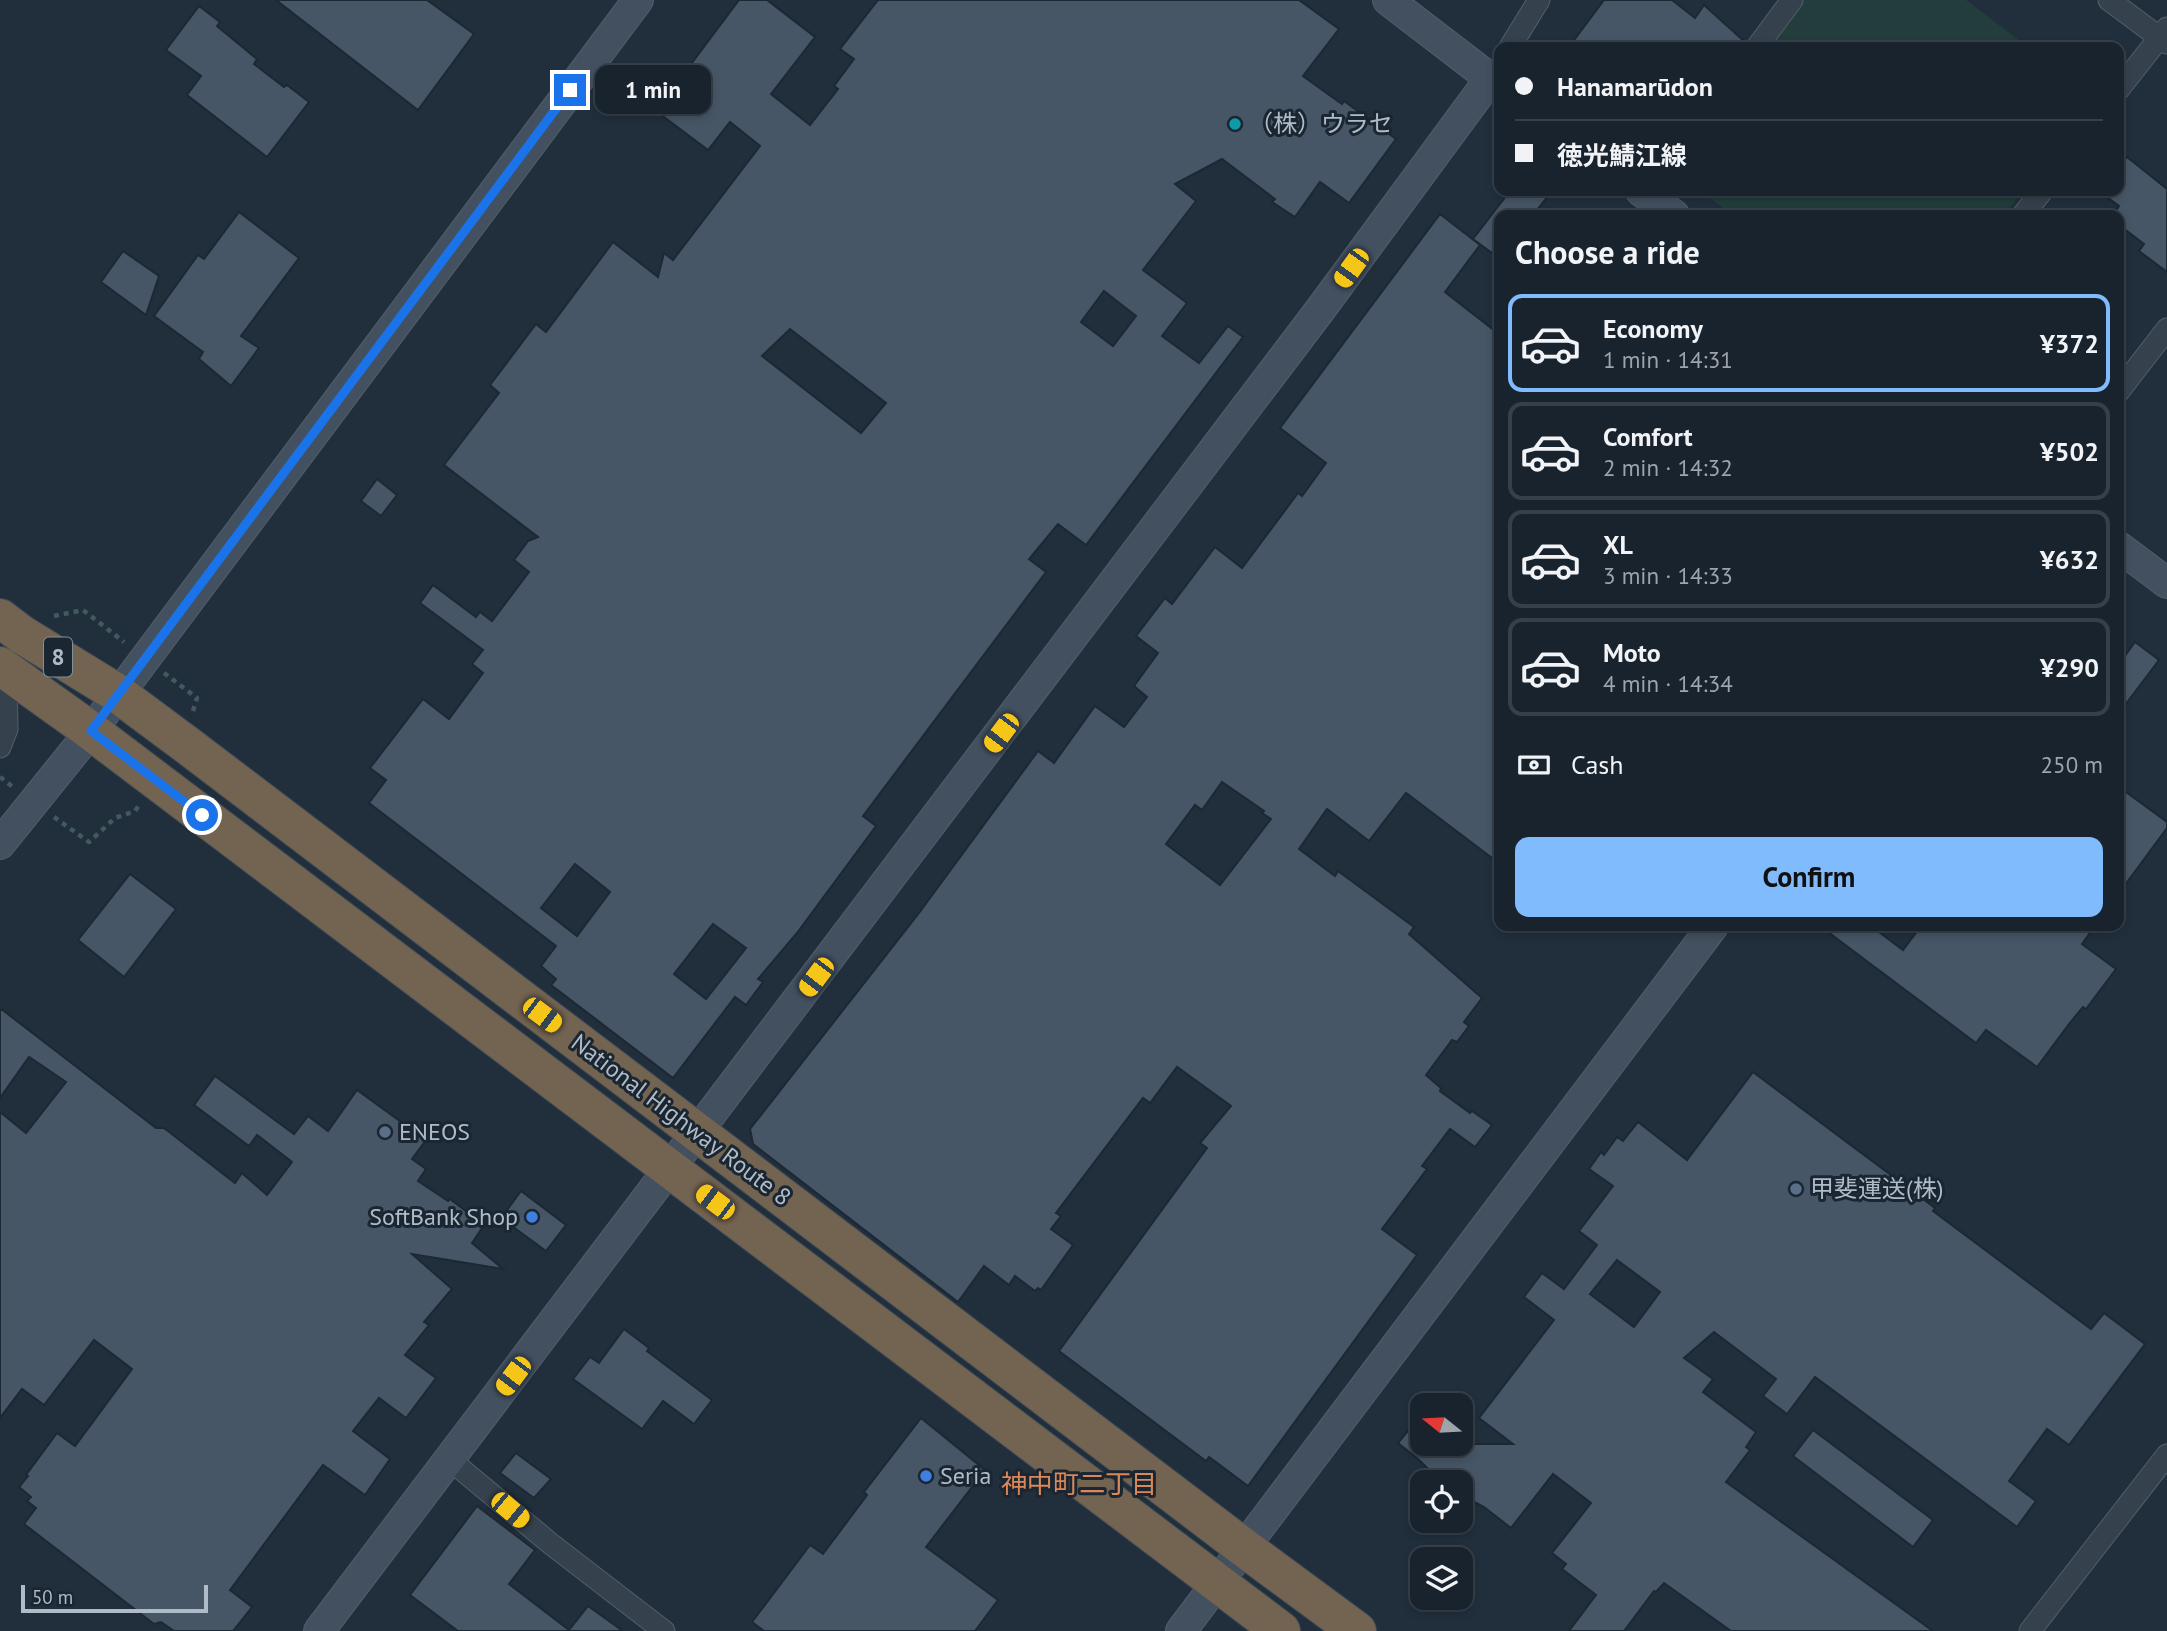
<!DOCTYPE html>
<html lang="en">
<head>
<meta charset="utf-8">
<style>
  :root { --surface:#19232e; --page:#222b36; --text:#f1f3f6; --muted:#9fa4aa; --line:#37404a; --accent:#80bbfe }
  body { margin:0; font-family:"PT Sans","Noto Sans JP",sans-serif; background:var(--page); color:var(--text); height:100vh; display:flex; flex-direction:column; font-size:26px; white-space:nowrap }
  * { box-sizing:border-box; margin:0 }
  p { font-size:23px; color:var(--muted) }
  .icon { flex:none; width:38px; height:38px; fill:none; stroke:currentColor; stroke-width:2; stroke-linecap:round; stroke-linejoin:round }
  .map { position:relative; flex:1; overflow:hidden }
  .sheet { position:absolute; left:1494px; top:210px; width:630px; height:721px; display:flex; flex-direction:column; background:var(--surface); border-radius:14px; box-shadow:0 4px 10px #0003,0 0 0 2px var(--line) }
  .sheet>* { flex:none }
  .top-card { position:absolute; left:1494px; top:42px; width:630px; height:154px; border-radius:14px; box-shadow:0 4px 10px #0003,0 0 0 2px var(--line); display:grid; align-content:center; height:154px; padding:0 21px; background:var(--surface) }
  .needle { width:46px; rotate:288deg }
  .buttons { position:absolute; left:1410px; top:1393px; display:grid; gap:14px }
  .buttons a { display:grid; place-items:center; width:63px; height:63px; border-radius:14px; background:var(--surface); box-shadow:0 4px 10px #0003,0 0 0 2px var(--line); font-size:35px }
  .scale { position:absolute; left:21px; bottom:18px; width:187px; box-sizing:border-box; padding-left:7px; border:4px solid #b0bbc8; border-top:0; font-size:19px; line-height:24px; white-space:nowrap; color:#b0bbc8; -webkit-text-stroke:5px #1a2631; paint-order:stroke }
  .end { position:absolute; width:32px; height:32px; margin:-16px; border:9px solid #1a73e8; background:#fff; box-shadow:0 0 0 4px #fff }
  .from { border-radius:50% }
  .bubble { position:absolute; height:49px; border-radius:14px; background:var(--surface); box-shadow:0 4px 10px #0003,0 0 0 2px var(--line); font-size:23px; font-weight:700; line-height:49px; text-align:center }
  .car { position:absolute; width:21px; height:42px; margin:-21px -10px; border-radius:9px; box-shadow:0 0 5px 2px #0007; background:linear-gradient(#f5c518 24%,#345 0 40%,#f5c518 0 76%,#345 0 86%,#f5c518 0) }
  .top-card b { display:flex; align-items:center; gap:24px; height:66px; font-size:26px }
  .top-card b+b { border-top:2px solid var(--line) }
  .top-card i { width:18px; height:18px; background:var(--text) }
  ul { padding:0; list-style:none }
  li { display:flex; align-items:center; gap:21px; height:98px; margin:0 14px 10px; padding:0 7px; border:4px solid var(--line); border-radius:14px }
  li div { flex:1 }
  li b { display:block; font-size:26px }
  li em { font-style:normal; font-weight:700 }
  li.active { border-color:var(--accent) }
  li>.icon { width:63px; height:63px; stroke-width:1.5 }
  h2 { padding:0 21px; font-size:32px; line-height:84px }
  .pay { display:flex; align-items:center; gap:18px; height:77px; padding:0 21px; font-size:26px }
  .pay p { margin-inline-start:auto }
  .primary-button { display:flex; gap:14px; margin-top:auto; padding:14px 21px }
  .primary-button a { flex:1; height:80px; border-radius:14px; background:var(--accent); color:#111; font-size:28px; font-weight:700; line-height:80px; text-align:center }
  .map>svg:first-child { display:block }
  .green { fill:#233d3d }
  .building { fill:#475666; stroke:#1c2833; stroke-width:2; fill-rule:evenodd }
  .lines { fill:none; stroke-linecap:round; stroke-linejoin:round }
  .street-casing { stroke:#535e6a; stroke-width:23 }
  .secondary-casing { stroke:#535e6a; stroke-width:32 }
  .highway-casing { stroke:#404b57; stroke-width:40 }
  .path { stroke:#415a5b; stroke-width:4.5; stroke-dasharray:5 5; stroke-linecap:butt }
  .street { stroke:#35414d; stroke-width:21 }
  .secondary { stroke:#435060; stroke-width:30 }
  .highway { stroke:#736351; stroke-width:38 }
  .route { stroke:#1a73e8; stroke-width:9 }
  .culture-dot { fill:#0f9aa8; stroke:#1a2631; stroke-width:2.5 }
  .service-dot { fill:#5c6f8a; stroke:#1a2631; stroke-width:2.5 }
  .shop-dot { fill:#3f7fe0; stroke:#1a2631; stroke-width:2.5 }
  .labels { text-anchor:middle; stroke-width:6; stroke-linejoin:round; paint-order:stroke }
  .shield { fill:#1a2631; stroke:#838e9b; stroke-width:2 }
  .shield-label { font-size:23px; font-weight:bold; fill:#b0bbc8 }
  .poi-label { font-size:24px; fill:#b0bbc8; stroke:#1a2631; text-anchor:start }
  .street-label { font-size:24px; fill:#b0bbc8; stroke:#1a2631 }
  .neighbourhood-label { font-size:26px; fill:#da8759; stroke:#1a2631 }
</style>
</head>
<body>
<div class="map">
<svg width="2167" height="1631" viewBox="0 0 2167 1631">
  <rect width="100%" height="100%" fill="#212f3d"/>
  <!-- green -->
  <g class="green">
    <path d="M1800,0h166l62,47h-264z"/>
    <path d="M1700,191h323l-19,24h-271z"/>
  </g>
  <!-- building -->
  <g class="building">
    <path d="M276,0h151l47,34 -56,76z"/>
    <path d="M739,0h28l48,37 -44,57 39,31 28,-36 -4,-3 20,-27 -14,-10 38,-49h421l40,29 -36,47 39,28 2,-3 52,38 -47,64 -29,-21 -25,35 -23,-15 3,-3 -53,-40 -47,25 21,17 -53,69 44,33 -25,33 37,27 29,-37 15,11 -157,208 -28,-21 -29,35 17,13 -183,244 13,10 -79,107 -39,46 5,3 -17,23 -11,-8 -62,81 -122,-93 5,-6 -15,-13 15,-20 -187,-143 17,-23 -16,-12 53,-69 26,20 34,-46 -11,-9 11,-14 -63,-47 13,-18 43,32 4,-5 12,9 37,-49 -15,-12 14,-19 10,-4 -94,-72 55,-72 -9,-8 46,-61 10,8 67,-90 45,35 6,-24 9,7 87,-114 -30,-24 -22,28 -52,-39zM1104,291l32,25 -23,30 -32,-24zM790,329l96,74 -25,30 -99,-77zM575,864l35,28 -33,44 -36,-28zM713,924l33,24 -40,51 -32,-25z"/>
    <path d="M1604,0h68l23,18 9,-13 41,37 -1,5h-175z"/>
    <path d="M199,6l21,16 -3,4 40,33 -3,5 30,23 3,-2 22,17 -42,55 -80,-62 14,-19 -35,-26z"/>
    <path d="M2127,157l40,32v83l-28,-21 5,-7 -25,-19v-10h-6l6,-9 -20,-15h20v-24z"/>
    <path d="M1510,191h42l-19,24h-33v44l-27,-20z"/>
    <path d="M239,212l60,46 -58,78 18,12 -28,38 -32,-27 4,-7 -49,-36 44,-61 6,4z"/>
    <path d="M1440,214l40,31 -35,47 55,43v529l-94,-71 -37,48 -42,-32 -28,40 36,27 3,-5 76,56 -5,7 73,64 -18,24 5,4 -12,16 -5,-2 -26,35 15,13 -1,3 30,22 2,-2 20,14 -17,22 -25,-18 -28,37 5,3 -45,60 35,26 -169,231 -39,-29 -3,4 -147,-110 148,-203 -7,-5 31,-37 -54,-39 -27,36 -7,-5 -87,115 5,3 -10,13 22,16 -32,45 -3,-2 -3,3 -20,-15 -6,9 -25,-19 -26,36 -205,-158 -3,-15 169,-216 119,-162 16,12 41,-57 29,21 23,-30 -13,-11 24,-33 -22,-17 29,-38 7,6 43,-57 27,21 56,-75 4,3 24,-33 -46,-35zM1222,782l42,29 -2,2 9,6 -51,66 -54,-41 29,-39 7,5z"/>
    <path d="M123,251l36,25 -13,39 -45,-33z"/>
    <path d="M377,479l20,16 -16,21 -20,-15z"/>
    <path d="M2135,642l24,18 -40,53v-49z"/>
    <path d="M2119,787l48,35v6l-48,65z"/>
    <path d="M130,874l46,35 -52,68 -46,-37z"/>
    <path d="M1820,926h51l32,24 18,-24h174l-13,18 34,25 -30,40 -3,-2 -14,17 -32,43 -51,-37 -10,13z"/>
    <path d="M0,1008l156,120h8l71,55 7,-10 25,22 25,-33 -35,-27 -8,11 -55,-41 21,-29 79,58 14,-18 20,15 29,-41 69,50 -14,19 14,10 -8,12 30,20 2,-2 34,26 -12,18 31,26 -91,-15 40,35 -28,33 5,3 -24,30 31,23 -30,40 -27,-20 -26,33 37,28 -25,36 -42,-30 -93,125 22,17 -19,24h-59l-13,-9 -7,2 -130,-100 12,-16 -9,-7 4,-4 -12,-10 9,-11 -2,-1 31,-42 18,13 57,-77 -38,-29 -50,65 -22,-16 -22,29v-306l26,21 40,-51 -37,-25 -29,41z"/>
    <path d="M1753,1072l182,136 -2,3 158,118 13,-16 41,31 -76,101 -22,-16 -38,52 27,20 -19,26 -202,-150 -28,37 -24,-18 13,-17 -62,-47 -30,26 29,21 -10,13 53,40 -10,15 4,3 -24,32 207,149h-202l-67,-48 -8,9 -2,-1 -30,40h-55l27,-36 -34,-26 4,-5 -14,-11 39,-50 -38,-29 -42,54 -27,-21 -23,-12v-13h-19l-24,-23 -20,-16 25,-31v32h90l-34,-26 75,-98 -30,-23 18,-24 22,16 33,-44 -18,-14 34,-45 -24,-17 12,-17 3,3 13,-18 6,4 15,-19 49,38zM1617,1260l43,32 -26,35 -44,-33z"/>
    <path d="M521,1191l45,34 -20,26 -45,-33z"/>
    <path d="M624,1329l25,19 -2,3 65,49 -18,24 -31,-23 -21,28 -69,-50 17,-22 9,6z"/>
    <path d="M921,1418l64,52 -59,77 72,53 -23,31h-211l-12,-9 58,-77 13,9 44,-59 -3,-3z"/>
    <path d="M1813,1430l120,90 -20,27 -120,-91z"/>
    <path d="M516,1453l35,26 -17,19 -34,-25z"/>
    <path d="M477,1506l58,44 -26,34 60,46 19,-24 35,25h-165l-48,-36z"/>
  </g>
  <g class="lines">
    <!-- street casing -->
    <g class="street-casing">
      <g id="street">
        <path d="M2109,0l58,43"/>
        <path d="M1510,47l29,-47"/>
        <path d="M1757,47l35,-47"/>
        <path d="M2119,89l48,-61"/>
        <path d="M2023,215l19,-24"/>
        <path d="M2119,391l48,-62"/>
        <path d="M0,747l7,-18 -1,-59"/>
        <path d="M449,1459l102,85 113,87"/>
        <path d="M2030,1631l137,-176"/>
      </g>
    </g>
    <!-- secondary casing -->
    <g class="secondary-casing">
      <g id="secondary">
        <path d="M1388,0l112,86"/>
        <path d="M1641,191l33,24"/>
        <path d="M2119,547l48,36"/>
        <path d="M0,844l91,-113 547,-731"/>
        <path d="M319,1631l1001,-1321 170,-231"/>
        <path d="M1181,1631l532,-705"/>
      </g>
    </g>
    <!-- highway casing -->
    <g class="highway-casing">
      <g id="highway">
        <path d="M0,618l21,16 96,59 70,52 1056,802 114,84"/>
        <path d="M0,666l91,65 1190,900"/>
      </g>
    </g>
    <!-- path -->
    <g class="path">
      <path d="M54,616l29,-6 41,32"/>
      <path d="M164,673l33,25 -4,13"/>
      <path d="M0,777l13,10"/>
      <path d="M54,817l35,25 26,-24 20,-7 4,-6"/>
    </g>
    <!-- street -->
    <use href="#street" class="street"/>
    <!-- secondary -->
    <use href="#secondary" class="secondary"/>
    <!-- highway -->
    <use href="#highway" class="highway"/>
  </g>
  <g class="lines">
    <!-- route -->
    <path class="route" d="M202,815l-111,-84 479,-641"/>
  </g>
  <!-- markers -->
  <circle class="culture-dot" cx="1235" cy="124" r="7"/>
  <g class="service-dot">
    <circle cx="385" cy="1132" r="7"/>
    <circle cx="1796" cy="1189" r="7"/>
  </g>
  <g class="shop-dot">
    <circle cx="532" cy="1217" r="7"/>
    <circle cx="926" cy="1476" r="7"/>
  </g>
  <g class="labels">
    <!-- shield labels -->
    <rect class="shield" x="44" y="637.5" width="28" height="39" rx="5"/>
    <g class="shield-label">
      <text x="58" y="665">8</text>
    </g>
    <!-- poi labels -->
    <g class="poi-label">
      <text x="1249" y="132">（株）ウラセ</text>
      <text x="399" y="1140">ENEOS</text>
      <text x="1810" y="1197">甲斐運送(株)</text>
      <text x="518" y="1225" text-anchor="end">SoftBank Shop</text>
      <text x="940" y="1484">Seria</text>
    </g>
    <!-- street labels -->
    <g class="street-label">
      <text transform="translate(681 1120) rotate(37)" y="8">National Highway Route 8</text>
    </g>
    <!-- neighbourhood labels -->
    <g class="neighbourhood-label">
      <text x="1079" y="1493">神中町二丁目</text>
    </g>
  </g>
</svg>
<div class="buttons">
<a><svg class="needle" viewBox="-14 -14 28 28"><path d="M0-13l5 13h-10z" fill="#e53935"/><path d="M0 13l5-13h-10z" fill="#9fa4aa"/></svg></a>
<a><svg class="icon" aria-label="locate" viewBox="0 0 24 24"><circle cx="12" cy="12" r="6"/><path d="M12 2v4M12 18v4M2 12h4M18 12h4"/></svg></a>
<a><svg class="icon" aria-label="layers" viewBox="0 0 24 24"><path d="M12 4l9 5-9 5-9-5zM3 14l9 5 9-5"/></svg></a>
</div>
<div class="scale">50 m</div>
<i class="end from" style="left:202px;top:815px"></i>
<i class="end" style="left:570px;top:90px"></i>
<div class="bubble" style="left:595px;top:65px;width:116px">1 min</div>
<i class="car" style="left:1351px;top:268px;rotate:216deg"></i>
<i class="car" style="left:1001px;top:733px;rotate:217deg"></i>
<i class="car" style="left:816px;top:977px;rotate:217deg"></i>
<i class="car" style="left:542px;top:1015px;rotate:127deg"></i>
<i class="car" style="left:715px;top:1202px;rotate:307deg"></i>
<i class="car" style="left:513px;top:1376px;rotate:217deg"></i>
<i class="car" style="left:510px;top:1510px;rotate:130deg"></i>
<div class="top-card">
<b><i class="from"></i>Hanamarūdon</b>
<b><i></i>徳光鯖江線</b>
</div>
<section class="sheet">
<h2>Choose a ride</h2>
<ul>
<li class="active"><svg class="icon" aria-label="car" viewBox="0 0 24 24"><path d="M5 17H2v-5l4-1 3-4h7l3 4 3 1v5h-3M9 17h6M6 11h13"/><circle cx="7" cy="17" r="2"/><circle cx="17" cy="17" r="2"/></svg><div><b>Economy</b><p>1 min · 14:31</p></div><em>¥372</em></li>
<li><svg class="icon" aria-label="car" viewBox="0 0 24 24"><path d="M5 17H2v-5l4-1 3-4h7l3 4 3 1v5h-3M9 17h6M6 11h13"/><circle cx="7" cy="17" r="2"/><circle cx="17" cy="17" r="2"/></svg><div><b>Comfort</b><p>2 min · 14:32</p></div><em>¥502</em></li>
<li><svg class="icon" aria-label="car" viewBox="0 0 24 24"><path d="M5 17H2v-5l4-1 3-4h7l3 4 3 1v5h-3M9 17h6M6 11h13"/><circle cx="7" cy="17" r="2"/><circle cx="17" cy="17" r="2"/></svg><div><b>XL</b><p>3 min · 14:33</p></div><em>¥632</em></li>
<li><svg class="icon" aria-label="car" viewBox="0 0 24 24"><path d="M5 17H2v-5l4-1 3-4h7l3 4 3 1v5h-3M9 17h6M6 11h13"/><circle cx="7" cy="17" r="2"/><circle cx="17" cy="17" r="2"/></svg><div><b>Moto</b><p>4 min · 14:34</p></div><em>¥290</em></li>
</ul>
<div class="pay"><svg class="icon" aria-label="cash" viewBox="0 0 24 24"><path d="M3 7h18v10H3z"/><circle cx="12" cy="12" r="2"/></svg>Cash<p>250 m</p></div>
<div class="primary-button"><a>Confirm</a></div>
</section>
</div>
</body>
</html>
